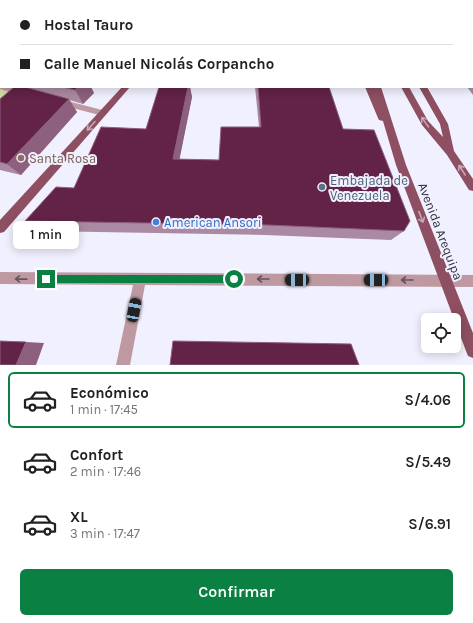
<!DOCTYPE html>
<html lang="es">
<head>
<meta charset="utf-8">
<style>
  :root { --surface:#fff; --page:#f6f6f6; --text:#202124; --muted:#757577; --line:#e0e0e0; --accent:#0b8043 }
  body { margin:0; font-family:Karla,sans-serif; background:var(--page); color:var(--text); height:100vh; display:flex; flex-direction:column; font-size:15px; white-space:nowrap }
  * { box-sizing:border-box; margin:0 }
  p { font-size:13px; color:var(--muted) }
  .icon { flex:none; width:22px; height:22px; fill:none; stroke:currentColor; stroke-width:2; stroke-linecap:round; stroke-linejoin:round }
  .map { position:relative; height:365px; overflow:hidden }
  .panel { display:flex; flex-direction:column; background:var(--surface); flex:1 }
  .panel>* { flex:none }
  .guide { position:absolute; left:0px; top:0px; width:473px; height:88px; box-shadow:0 2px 10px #0003; display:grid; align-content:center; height:88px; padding:0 20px; background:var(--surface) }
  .controls { position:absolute; left:421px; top:313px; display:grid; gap:8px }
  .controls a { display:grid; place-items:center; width:40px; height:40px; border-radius:6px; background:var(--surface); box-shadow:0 2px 10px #0003; font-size:20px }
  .end { position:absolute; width:18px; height:18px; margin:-9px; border:5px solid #0b8043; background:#fff; box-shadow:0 0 0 2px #fff }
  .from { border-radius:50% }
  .bubble { position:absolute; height:28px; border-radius:6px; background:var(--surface); box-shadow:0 2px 10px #0003; font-size:13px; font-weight:600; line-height:28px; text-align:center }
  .car { position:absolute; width:12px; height:24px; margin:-12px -6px; border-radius:5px; box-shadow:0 0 3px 1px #0007; background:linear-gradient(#222 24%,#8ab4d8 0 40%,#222 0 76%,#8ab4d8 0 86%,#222 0) }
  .guide b { display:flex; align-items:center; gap:14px; height:38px; font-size:15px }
  .guide b+b { border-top:1px solid var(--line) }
  .guide i { width:10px; height:10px; background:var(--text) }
  ul { padding:7px 0 0; list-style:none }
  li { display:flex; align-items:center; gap:12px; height:56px; margin:0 8px 6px; padding:0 12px; border:2px solid transparent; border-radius:6px }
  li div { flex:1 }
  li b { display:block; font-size:15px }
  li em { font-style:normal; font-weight:600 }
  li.selected { border-color:var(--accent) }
  li>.icon { width:36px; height:36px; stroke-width:1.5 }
  .button { display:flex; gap:8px; margin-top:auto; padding:8px 20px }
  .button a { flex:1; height:46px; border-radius:6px; background:var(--accent); color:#fff; font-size:16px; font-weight:600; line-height:46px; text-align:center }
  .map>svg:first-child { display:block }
  .green { fill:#cfdca3 }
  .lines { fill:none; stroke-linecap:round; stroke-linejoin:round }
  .minor { fill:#be99a2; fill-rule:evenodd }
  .major { fill:#8d4f61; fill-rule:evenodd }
  .wall { fill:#aa8aa2 }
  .shaded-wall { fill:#8d607e }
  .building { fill:#622347; stroke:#8d607e }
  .oneway { stroke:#c4a8b7 }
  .oneway2 { stroke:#625460 }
  .route { fill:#0b8043 }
  .education-dot { fill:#8d6e63; stroke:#f1f0fe; stroke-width:1.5 }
  .service-dot { fill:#5c6f8a; stroke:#f1f0fe; stroke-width:1.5 }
  .shop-dot { fill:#3f7fe0; stroke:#f1f0fe; stroke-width:1.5 }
  .labels { text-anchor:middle; stroke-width:4; stroke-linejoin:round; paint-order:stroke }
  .education-label { font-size:13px; fill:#785e54; stroke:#f1f0fe; text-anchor:start }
  .service-label { font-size:13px; fill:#4e5e75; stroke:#f1f0fe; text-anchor:start }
  .shop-label { font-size:13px; fill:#366cbe; stroke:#f1f0fe; text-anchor:start }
  .street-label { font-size:13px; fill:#312f3c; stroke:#f1f0fe }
</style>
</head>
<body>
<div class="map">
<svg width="473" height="365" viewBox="0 0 473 365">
  <rect width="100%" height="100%" fill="#f1f0fe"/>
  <!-- green -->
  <path class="green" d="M0,0h128l-127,1v86h21l-22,18z"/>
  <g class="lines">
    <!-- minor -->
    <g class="minor">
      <rect x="191" y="0" width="6" height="1"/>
      <rect x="0" y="36" width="1" height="4"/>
      <path d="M0,85l1,2h9l16,4 1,2 -4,3 -23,-7z"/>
      <path d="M60,99l46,12 1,2 -4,3 -46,-12 -1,-2z"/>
      <path d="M0,272l473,3v12l-328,-2 -15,80h-14l17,-80 -133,-1z"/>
    </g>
    <!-- major -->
    <g class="major">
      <path d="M207,0h6l-7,1z"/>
      <path d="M329,0h6l1,1h-6z"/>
      <rect x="340" y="0" width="6" height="1"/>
      <path d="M354,0h6l1,1h-6z"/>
      <path d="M369,0h6l1,1h-6z"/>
      <path d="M122,87h8l-126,145 -4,1v-13z"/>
      <path d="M365,87h8l1,3 -1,-3h8l25,78 67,168v25l-5,-2 -2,-5 -70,-186 -13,-44 -4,-1 -1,-2z"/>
      <path d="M401,87h8l19,34 15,16 -3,-13 -21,-37h8l21,37 6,27 19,28v12l-4,-1 -22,-35 -25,-30z"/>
    </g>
  </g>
  <!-- wall -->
  <g class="wall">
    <path d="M387,0h86v95l-6,-8h5v-86h-84z"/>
    <path d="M29,87h62l3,6 -11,11 -14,-4 8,12 -56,63 -21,-5v-71l29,-11z"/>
    <path d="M159,87h31l2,10 -13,62 40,1 40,-33 -4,-40h74l14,42 61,102 -13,9 -126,-5 -224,-4 -16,-10 49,-33 72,-59z"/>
  </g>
  <!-- shaded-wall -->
  <g class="shaded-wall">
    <path d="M162,0h16l-1,1h-16z"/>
    <path d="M78,87h13l3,6 -11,11 -8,-14z"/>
    <path d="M188,87h2l2,10 -15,75 -4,-13z"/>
    <path d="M69,99l8,13 -56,63 -14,-11z"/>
    <path d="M26,342l18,1 -8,22h-20z"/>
  </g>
  <!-- building -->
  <g class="building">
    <path d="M132,0h30l-1,1h-30z"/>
    <path d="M227,0h85l1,1h-86z"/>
    <path d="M400,0h73v69l-1,-1v-67h-71z"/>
    <path d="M14,87h11l44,12 -62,65 -7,-2v-63z"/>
    <path d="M63,87h15l-3,3z"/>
    <path d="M159,87h29l-15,72 46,1 2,-33h40l-3,-40h71l14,42 31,1 36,91 -6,10 -137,-6 -242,-4 31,-34 18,1 27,-61 45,2z"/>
    <path d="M0,341l26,1 -10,23h-16z"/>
    <path d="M173,341l178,3 8,21h-189z"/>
  </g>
  <!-- one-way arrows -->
  <defs><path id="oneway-shaft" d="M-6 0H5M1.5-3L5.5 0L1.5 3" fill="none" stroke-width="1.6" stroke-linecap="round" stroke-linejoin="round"/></defs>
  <g class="oneway">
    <use href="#oneway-shaft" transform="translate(425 122) rotate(-125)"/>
    <use href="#oneway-shaft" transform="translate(91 126) rotate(132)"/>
    <use href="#oneway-shaft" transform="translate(462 170) rotate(-123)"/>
    <use href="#oneway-shaft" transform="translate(421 217) rotate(69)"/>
  </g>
  <g class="oneway2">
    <use href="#oneway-shaft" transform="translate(21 279) rotate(-179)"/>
    <use href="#oneway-shaft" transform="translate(263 279) rotate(-180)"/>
    <use href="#oneway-shaft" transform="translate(407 280) rotate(-180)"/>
  </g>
  <!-- route -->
  <path class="route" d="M46,275h188l4,4 -4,4h-188l-4,-4z"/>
  <!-- markers -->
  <circle class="education-dot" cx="21" cy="158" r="4"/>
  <circle class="service-dot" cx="322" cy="187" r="4"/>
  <circle class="shop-dot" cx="156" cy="222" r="4"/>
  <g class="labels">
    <!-- education labels -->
    <g class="education-label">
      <text x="29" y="163">Santa Rosa</text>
    </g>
    <!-- service labels -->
    <g class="service-label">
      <text x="330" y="185">Embajada de<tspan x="330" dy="15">Venezuela</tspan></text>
    </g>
    <!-- shop labels -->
    <g class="shop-label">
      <text x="164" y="227">American Ansori</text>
    </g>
    <!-- street labels -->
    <g class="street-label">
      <text transform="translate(441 231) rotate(69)" y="5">Avenida Arequipa</text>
    </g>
  </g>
</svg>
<div class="controls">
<a><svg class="icon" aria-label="locate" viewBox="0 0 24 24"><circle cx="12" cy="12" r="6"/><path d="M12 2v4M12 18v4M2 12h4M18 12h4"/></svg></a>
</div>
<i class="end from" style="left:234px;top:279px"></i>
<i class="end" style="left:46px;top:279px"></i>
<div class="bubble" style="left:13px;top:221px;width:66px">1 min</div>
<i class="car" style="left:297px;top:280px;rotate:270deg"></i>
<i class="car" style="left:376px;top:280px;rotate:270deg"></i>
<i class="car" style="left:134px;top:310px;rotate:11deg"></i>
<div class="guide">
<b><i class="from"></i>Hostal Tauro</b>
<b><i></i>Calle Manuel Nicolás Corpancho</b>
</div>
</div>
<section class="panel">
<ul>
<li class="selected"><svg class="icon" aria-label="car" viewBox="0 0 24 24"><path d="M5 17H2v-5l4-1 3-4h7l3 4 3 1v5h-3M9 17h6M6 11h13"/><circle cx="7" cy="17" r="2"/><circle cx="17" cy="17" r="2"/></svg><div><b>Económico</b><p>1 min · 17:45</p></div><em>S/4.06</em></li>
<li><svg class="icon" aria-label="car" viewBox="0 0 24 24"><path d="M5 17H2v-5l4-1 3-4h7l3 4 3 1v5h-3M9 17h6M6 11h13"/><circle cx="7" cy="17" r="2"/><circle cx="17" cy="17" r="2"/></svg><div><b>Confort</b><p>2 min · 17:46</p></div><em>S/5.49</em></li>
<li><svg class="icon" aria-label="car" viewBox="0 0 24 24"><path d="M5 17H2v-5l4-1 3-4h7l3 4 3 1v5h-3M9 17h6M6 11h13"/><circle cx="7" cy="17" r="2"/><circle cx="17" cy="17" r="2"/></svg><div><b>XL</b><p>3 min · 17:47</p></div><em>S/6.91</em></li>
</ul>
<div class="button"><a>Confirmar</a></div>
</section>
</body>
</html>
